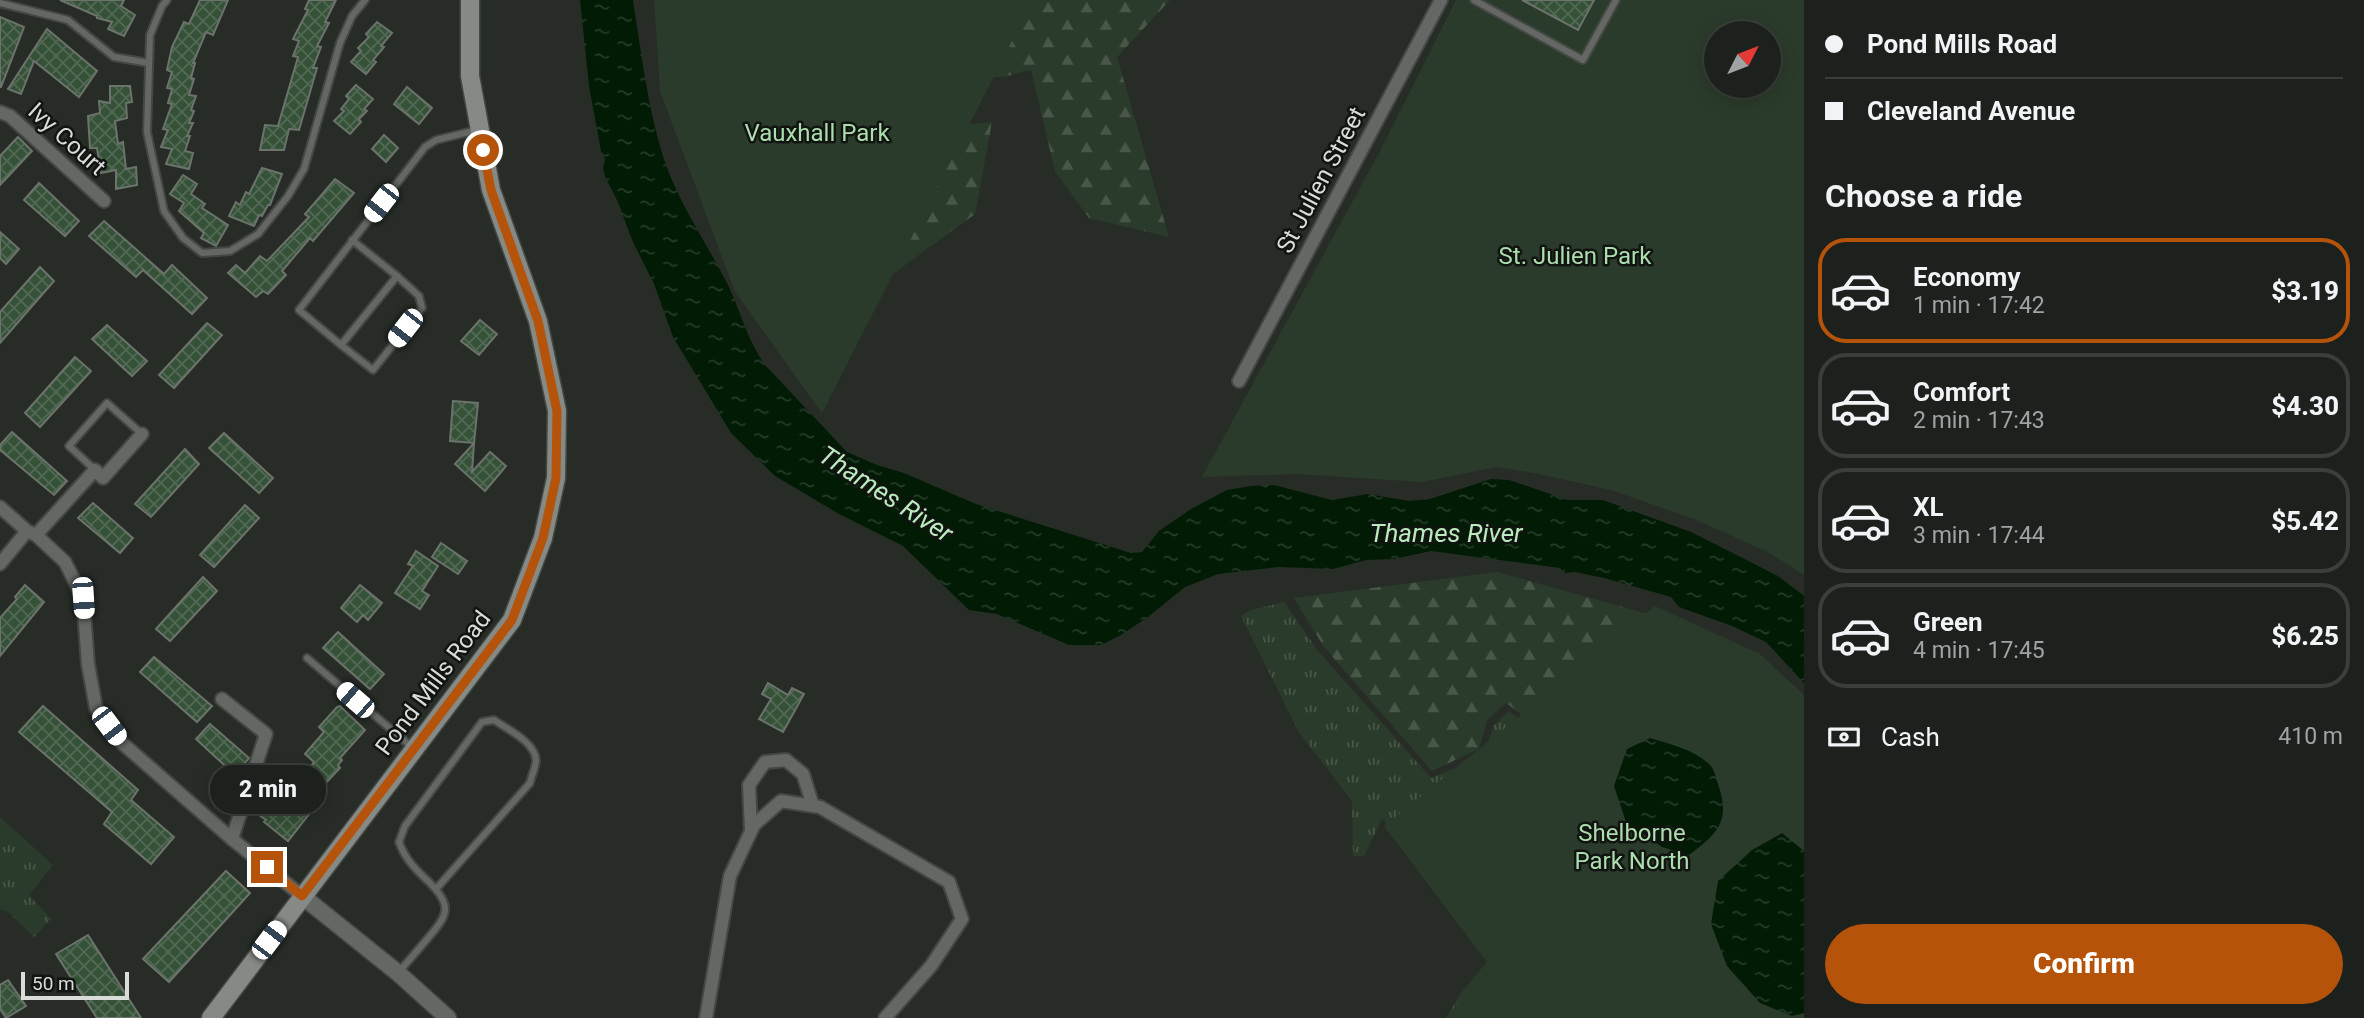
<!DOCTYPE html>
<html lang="en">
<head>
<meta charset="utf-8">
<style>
  :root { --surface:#1d211d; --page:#2a2e2a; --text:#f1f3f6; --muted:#a0a3a4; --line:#3b3e3b; --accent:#b45309 }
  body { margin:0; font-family:Roboto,sans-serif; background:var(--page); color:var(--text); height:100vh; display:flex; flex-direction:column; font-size:26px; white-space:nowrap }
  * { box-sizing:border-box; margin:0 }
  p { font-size:23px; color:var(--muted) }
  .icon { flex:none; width:38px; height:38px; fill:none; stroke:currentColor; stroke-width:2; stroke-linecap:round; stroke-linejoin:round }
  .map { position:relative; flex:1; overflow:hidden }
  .details { display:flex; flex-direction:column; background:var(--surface); width:560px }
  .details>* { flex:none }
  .top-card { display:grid; align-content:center; height:154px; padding:0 21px; background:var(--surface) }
  .needle { width:46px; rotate:48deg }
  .buttons { position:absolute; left:1704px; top:21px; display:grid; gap:14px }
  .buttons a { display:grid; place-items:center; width:77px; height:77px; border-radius:50%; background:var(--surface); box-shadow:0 4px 18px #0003,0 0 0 2px var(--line); font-size:35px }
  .scale { position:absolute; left:21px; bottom:18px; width:108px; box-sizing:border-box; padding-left:7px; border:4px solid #d9dcd9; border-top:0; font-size:19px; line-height:24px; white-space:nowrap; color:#d9dcd9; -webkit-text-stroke:5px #111411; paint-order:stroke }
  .end { position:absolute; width:32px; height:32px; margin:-16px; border:9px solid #b45309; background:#fff; box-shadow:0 0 0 4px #fff }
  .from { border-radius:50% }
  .bubble { position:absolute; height:49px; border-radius:24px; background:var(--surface); box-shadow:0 4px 18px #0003,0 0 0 2px var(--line); font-size:23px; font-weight:800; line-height:49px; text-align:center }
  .car { position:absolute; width:21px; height:42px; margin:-21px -10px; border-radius:9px; box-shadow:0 0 5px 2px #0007; background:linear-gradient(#fff 24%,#345 0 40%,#fff 0 76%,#345 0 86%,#fff 0) }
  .top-card b { display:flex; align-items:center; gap:24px; height:66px; font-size:26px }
  .top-card b+b { border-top:2px solid var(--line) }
  .top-card i { width:18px; height:18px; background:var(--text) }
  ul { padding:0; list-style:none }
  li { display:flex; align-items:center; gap:21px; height:105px; margin:0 14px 10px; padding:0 7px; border:4px solid var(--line); border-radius:28px }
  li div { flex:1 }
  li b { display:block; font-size:26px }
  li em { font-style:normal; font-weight:800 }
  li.selected { border-color:var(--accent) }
  li>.icon { width:63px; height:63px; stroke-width:1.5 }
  h2 { padding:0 21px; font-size:32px; line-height:84px }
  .pay { display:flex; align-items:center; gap:18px; height:77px; padding:0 21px; font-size:26px }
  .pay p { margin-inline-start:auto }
  .action { display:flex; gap:14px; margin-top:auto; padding:14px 21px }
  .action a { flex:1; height:80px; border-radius:42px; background:var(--accent); color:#fff; font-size:28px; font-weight:800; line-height:80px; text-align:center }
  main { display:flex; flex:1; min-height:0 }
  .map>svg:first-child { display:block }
  .grass { fill:url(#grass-tufts) }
  .forest { fill:url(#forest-firs) }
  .green { fill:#2b3b2b; fill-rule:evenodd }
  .water { fill:url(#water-ripples) }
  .building { fill:url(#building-cross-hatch); stroke:#6c726c; stroke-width:2 }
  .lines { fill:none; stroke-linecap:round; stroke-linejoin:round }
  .service-casing { stroke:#434843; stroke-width:10 }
  .minor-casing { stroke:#434843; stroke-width:16 }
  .tertiary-casing { stroke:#434843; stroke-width:19 }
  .secondary-casing { stroke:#434843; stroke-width:21 }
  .service { stroke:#656765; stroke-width:6 }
  .minor { stroke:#656765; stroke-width:12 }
  .tertiary { stroke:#656765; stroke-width:16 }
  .secondary { stroke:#858a86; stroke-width:18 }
  .route { stroke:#b45309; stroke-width:9 }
  .labels { text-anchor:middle; stroke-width:5; stroke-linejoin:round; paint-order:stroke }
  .park-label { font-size:24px; fill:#abddad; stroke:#111411 }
  .street-label { font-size:24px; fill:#d9dcd9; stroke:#111411 }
  .water-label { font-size:26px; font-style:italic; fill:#b9ecbc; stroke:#111411 }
</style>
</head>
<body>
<main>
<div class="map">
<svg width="1804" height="1018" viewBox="0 0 1804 1018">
  <defs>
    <pattern id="grass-tufts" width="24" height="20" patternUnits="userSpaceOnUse" patternTransform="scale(1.75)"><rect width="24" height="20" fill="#2b3b2b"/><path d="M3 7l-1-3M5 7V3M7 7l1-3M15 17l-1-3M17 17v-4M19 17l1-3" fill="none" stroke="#495749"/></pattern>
    <pattern id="forest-firs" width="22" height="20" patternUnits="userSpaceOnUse" patternTransform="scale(1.75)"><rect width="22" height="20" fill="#2b3b2b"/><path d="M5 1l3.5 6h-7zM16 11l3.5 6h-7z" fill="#495749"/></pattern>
    <pattern id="water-ripples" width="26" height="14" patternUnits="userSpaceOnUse" patternTransform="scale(1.75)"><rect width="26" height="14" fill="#021b05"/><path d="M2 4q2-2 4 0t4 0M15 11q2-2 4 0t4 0" fill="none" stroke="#263c29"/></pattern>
    <pattern id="building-cross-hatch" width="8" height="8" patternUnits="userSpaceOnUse" patternTransform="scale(1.75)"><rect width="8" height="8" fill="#355137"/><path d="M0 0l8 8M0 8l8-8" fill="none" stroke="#526953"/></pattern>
  </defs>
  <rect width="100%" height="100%" fill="#272c27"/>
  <!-- grass -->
  <g class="grass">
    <path d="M1284,602l34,49 113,127 53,-22 10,-31 15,-14 17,14 278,293h-358l15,-25 26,-31 -80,-118 -25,-25 -18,37h-11l-1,-55 -54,-70 -57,-115 10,-6z"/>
    <path d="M0,817l53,48 -24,30 22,24 -17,18 -26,-25 -8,-3z"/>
  </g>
  <!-- forest -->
  <g class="forest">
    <path d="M728,0h442l-53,57 52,180 -80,-19 -34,-47 -24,-101 -29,7 -60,1 -14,50 64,-6 -17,92 -96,70z"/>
    <path d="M1497,572l208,58 -172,93 -27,-20 -19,17 -8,29 -47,22 -108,-124 -30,-49z"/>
  </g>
  <!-- green -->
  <g class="green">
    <path d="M654,0h379l-211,413 -87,-121 -75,-201z"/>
    <path d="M1456,0h348v575l-34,-22 -76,-34 -83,-29 -77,-17 -38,-6 -74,15 -126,-8 -94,3 177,-324zM1717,33h52v53h-52z"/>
    <path d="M1655,606l105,48 44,41v323h-357l40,-56 -103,-136z"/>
  </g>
  <!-- water -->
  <g class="water">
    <path d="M580,0h53c8,51 14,103 29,153 14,47 45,90 67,134 12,26 19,54 36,78l82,87 30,13 27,8 72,31 155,49 11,-1 17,-21 32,-22 36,-19 24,-4 23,-1 58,15 36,-6 41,7 21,-2 61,-20 18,1 59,20h35l88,32 87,44 26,20v87l-38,-41 -34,-16 -53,-19 -8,-10 -67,-19 -29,-6 -11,1 -4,-5 -129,-17 -37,8 -28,1 -33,9 -55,-2 -60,7 -33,13 -37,30 -27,18 -20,10h-32l-72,-31 -28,-4 -66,-64 -64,-32 -64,-38 -44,-43 -58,-96 -19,-53 -22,-44 -14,-38 -12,-23 -3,-10 2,-10 -4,-8 -12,-65z"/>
    <path d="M1650,738c20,6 43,11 59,26 5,4 7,13 9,20 13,37 0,49 -29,71l-27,-8 -36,-25 -12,-36 13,-37z"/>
    <path d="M1782,833l22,18v162l-12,3 -32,-13 -33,-37 -16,-42 7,-43 34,-31z"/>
  </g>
  <!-- building -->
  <g class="building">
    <path d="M60,0h64l-3,6 14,9 -11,21 -16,-7 4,-7 -15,-4v-2z"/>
    <path d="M200,0h28l-15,35 -7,-3 -13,31h2l-4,15 3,1 -5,16 7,1 -5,14 3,1 -5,12h4l-6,13h3l-5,15 8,2 -4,16 -23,-5 6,-15 -11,-2 7,-17 -5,-1 9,-25 -4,-1 4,-14 -5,-1 5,-16 -5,-2 5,-23 12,-25 5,2z"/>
    <path d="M309,0h27l-11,22 4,1 -12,23 4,1 -8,21h4l-18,62 -10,-1 -5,21h-24l5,-25 13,1 20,-69 -5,-1 6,-15 -6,-2 15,-29 -3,-1z"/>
    <path d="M1522,0h72l-16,30z"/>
    <path d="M0,17l24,10 -23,60h-1z"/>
    <path d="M377,22l15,11 -11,13 3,1 -11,13 3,2 -10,12 -15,-12 10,-11 -3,-3 11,-11 -3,-3z"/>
    <path d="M47,29l50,42 -18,26 -45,-36 -13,33 -13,-5z"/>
    <path d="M356,85l17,14 -9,10 3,2 -8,8 2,3 -11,12 -16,-13 10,-10 -3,-2 8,-10 -3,-3z"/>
    <path d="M110,86h20l2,16 -6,1 1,15 -12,3 3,23 5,-2 3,27 10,-2 1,18 -21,4v-19l-15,3 -4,-25h-7l-2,-32 12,-3 -1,-12 11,2z"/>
    <path d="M407,87l25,21 -13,16 -25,-20z"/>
    <path d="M384,135l14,13 -12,14 -14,-13z"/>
    <path d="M18,137l14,14 -32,34v-29z"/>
    <path d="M262,168l20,6 -12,31h-2l-6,11 -3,-1 -5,11 -25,-10 7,-14 4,3 6,-13 3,2z"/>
    <path d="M183,175l14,9 -6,10 14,10 -3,4 26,17 -12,21 -15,-8 3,-5 -25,-22 5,-8 -14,-9z"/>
    <path d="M335,179l19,14 -41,48 -3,-3 -28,33 4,4 -18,19 -5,-3 -7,6 -28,-24 8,-8 9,8 15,-17 7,5 42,-44 -4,-3z"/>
    <path d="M39,183l40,38 -14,15 -41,-36z"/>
    <path d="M104,221l60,53 8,-9 35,33 -15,16 -49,-44 -7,7 -47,-41z"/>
    <path d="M0,232l19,17 -13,15 -6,-6z"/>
    <path d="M40,267l14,14 -54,62v-31z"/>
    <path d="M480,320l17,14 -18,21 -18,-14z"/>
    <path d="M207,323l15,12 -48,53 -15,-13z"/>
    <path d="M107,325l40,36 -15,15 -40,-37z"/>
    <path d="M75,357l16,14 -51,56 -15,-14z"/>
    <path d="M453,401l25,2 -4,40 -24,-2z"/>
    <path d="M12,432l55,49 -13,14 -54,-45v-5z"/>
    <path d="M224,433l49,45 -14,15 -50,-45z"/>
    <path d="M474,443l-2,29 18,-20 16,14 -21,25 -30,-27z"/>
    <path d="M185,449l14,15 -48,53 -16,-13z"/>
    <path d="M93,503l40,35 -13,15 -42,-35z"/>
    <path d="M245,505l14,13 -45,49 -14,-12z"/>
    <path d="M441,543l26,18 -9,13 -26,-17z"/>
    <path d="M416,551l22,15 -16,25 7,4 -9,14 -25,-16 18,-27 -5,-2z"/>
    <path d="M203,577l14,14 -47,50 -14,-12z"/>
    <path d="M25,585l19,17 -44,54v-38l17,-19 -2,-2z"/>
    <path d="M360,585l22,18 -14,17 -5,-5 -6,7 -16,-14z"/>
    <path d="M338,632l46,42 -14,15 -47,-41z"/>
    <path d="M154,657l58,49 -15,16 -57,-50z"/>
    <path d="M768,683l20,12 4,-7 12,6 -21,38 -24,-13 12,-20 -9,-5z"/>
    <path d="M43,706l95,84 -7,10 43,37 -23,27 -47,-40 8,-12 -93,-80z"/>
    <path d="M340,706l25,24 -25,28 2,2 -4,5 2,3 -17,18 2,2 -4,5 3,2 -36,46 -24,-19 2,-2 -7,-5 11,-13 -3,-2 7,-10 13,10 27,-38 -9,-8 19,-22 -5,-5 18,-20z"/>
    <path d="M210,724l39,34 -14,17 -39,-36z"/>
    <path d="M226,871l24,22 -81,89 -26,-23z"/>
    <path d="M88,935l53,83h-44l-41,-64z"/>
    <path d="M8,980l18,26 -20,12 -6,-9v-24z"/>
  </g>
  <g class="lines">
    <!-- service casing -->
    <g class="service-casing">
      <g id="service">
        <path d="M167,0l-5,6 -12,29 -3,97 17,79 19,27 19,15 28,-2 28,-17 30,-38 16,-27 36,-126 12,-27 13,-16"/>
        <path d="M1474,0l109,60 33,-60"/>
        <path d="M0,3l68,17 46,37 35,6"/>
        <path d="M352,240l45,36 -56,69 -42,-35 126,-163 11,-7 41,-10"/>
        <path d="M341,345l32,25 49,-62 -3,-12 -22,-20"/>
        <path d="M95,470l-26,-24 38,-43 35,31"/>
        <path d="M307,658l106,90"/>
        <path d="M399,972c10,-12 20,-23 29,-34 20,-23 25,-32 1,-56 -13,-12 -24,-23 -30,-40l6,-16 77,-104 12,-2c13,9 41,22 42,40 0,7 -5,17 -6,23l-94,106"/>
      </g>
    </g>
    <!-- minor casing -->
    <g class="minor-casing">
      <g id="minor">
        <path d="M0,112l10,4 94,85"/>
        <path d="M1239,381l202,-381"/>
        <path d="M0,507l27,24 9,4 29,27 18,36 5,66 8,44 26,35 110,96 70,57"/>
        <path d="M36,535l59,-65 8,8 39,-44"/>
        <path d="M0,564l27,-33"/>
        <path d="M222,699l44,35 -34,105"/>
        <path d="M751,830l-2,-45 16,-23 21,-2 17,14 10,32"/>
        <path d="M706,1018l24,-142 24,-51 27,-24 39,6 129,75 13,37 -31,47 -46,52"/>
      </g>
    </g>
    <!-- tertiary casing -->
    <g class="tertiary-casing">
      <path id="tertiary" d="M302,896l96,77 50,45"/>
    </g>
    <!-- secondary casing -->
    <g class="secondary-casing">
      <path id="secondary" d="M211,1018l301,-398 31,-82 13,-60 1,-67 -19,-90 -47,-131 -21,-114v-76"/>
    </g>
    <!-- service -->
    <use href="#service" class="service"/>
    <!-- minor -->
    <use href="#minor" class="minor"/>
    <!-- tertiary -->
    <use href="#tertiary" class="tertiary"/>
    <!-- secondary -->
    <use href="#secondary" class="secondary"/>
  </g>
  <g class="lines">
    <!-- route -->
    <path class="route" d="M267,867l35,29 210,-276 31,-82 13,-60 1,-67 -19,-90 -47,-131 -8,-40"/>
  </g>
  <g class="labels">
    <!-- park labels -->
    <g class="park-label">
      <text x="817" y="141">Vauxhall Park</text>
      <text x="1575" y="264">St. Julien Park</text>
      <text x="1632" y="841">Shelborne<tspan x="1632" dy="28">Park North</tspan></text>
    </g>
    <!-- street labels -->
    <g class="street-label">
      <text transform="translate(67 139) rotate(42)" y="8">Ivy Court</text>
      <text transform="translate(1321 180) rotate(-62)" y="8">St Julien Street</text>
      <text transform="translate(433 683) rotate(-53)" y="8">Pond Mills Road</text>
    </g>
    <!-- water labels -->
    <g class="water-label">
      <text transform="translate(886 494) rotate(33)" y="9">Thames River</text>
      <text x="1446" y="542">Thames River</text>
    </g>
  </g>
</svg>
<div class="buttons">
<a><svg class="needle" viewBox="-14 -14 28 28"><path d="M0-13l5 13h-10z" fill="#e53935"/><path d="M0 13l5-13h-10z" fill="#a0a3a4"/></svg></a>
</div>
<div class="scale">50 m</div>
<i class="end from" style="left:483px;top:150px"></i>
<i class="end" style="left:267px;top:867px"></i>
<div class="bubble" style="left:210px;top:765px;width:116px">2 min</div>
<i class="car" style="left:381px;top:203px;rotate:218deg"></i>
<i class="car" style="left:405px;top:328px;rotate:218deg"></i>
<i class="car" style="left:83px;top:598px;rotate:176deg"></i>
<i class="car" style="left:355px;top:700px;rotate:311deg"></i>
<i class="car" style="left:109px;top:726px;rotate:143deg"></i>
<i class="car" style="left:269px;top:940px;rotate:37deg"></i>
</div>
<section class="details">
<div class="top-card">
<b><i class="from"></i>Pond Mills Road</b>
<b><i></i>Cleveland Avenue</b>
</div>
<h2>Choose a ride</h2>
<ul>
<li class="selected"><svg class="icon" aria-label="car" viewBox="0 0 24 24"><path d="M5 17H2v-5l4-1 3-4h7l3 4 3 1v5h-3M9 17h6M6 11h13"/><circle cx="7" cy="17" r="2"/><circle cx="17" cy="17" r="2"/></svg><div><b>Economy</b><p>1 min · 17:42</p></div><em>$3.19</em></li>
<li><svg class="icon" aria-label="car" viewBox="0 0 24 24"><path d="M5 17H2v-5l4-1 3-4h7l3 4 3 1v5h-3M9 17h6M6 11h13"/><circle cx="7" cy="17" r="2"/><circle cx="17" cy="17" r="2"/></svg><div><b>Comfort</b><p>2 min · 17:43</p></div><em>$4.30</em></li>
<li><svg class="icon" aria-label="car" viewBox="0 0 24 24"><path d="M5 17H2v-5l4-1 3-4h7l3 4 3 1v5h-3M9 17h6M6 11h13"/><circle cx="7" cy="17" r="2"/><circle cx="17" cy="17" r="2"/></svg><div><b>XL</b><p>3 min · 17:44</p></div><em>$5.42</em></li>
<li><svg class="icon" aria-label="car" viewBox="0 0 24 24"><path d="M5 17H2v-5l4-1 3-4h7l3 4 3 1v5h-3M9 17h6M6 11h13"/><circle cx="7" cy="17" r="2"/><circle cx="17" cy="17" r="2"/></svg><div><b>Green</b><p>4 min · 17:45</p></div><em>$6.25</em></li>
</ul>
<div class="pay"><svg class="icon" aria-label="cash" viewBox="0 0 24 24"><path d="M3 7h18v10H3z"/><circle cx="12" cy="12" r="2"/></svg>Cash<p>410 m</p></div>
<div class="action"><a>Confirm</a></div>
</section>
</main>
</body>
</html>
